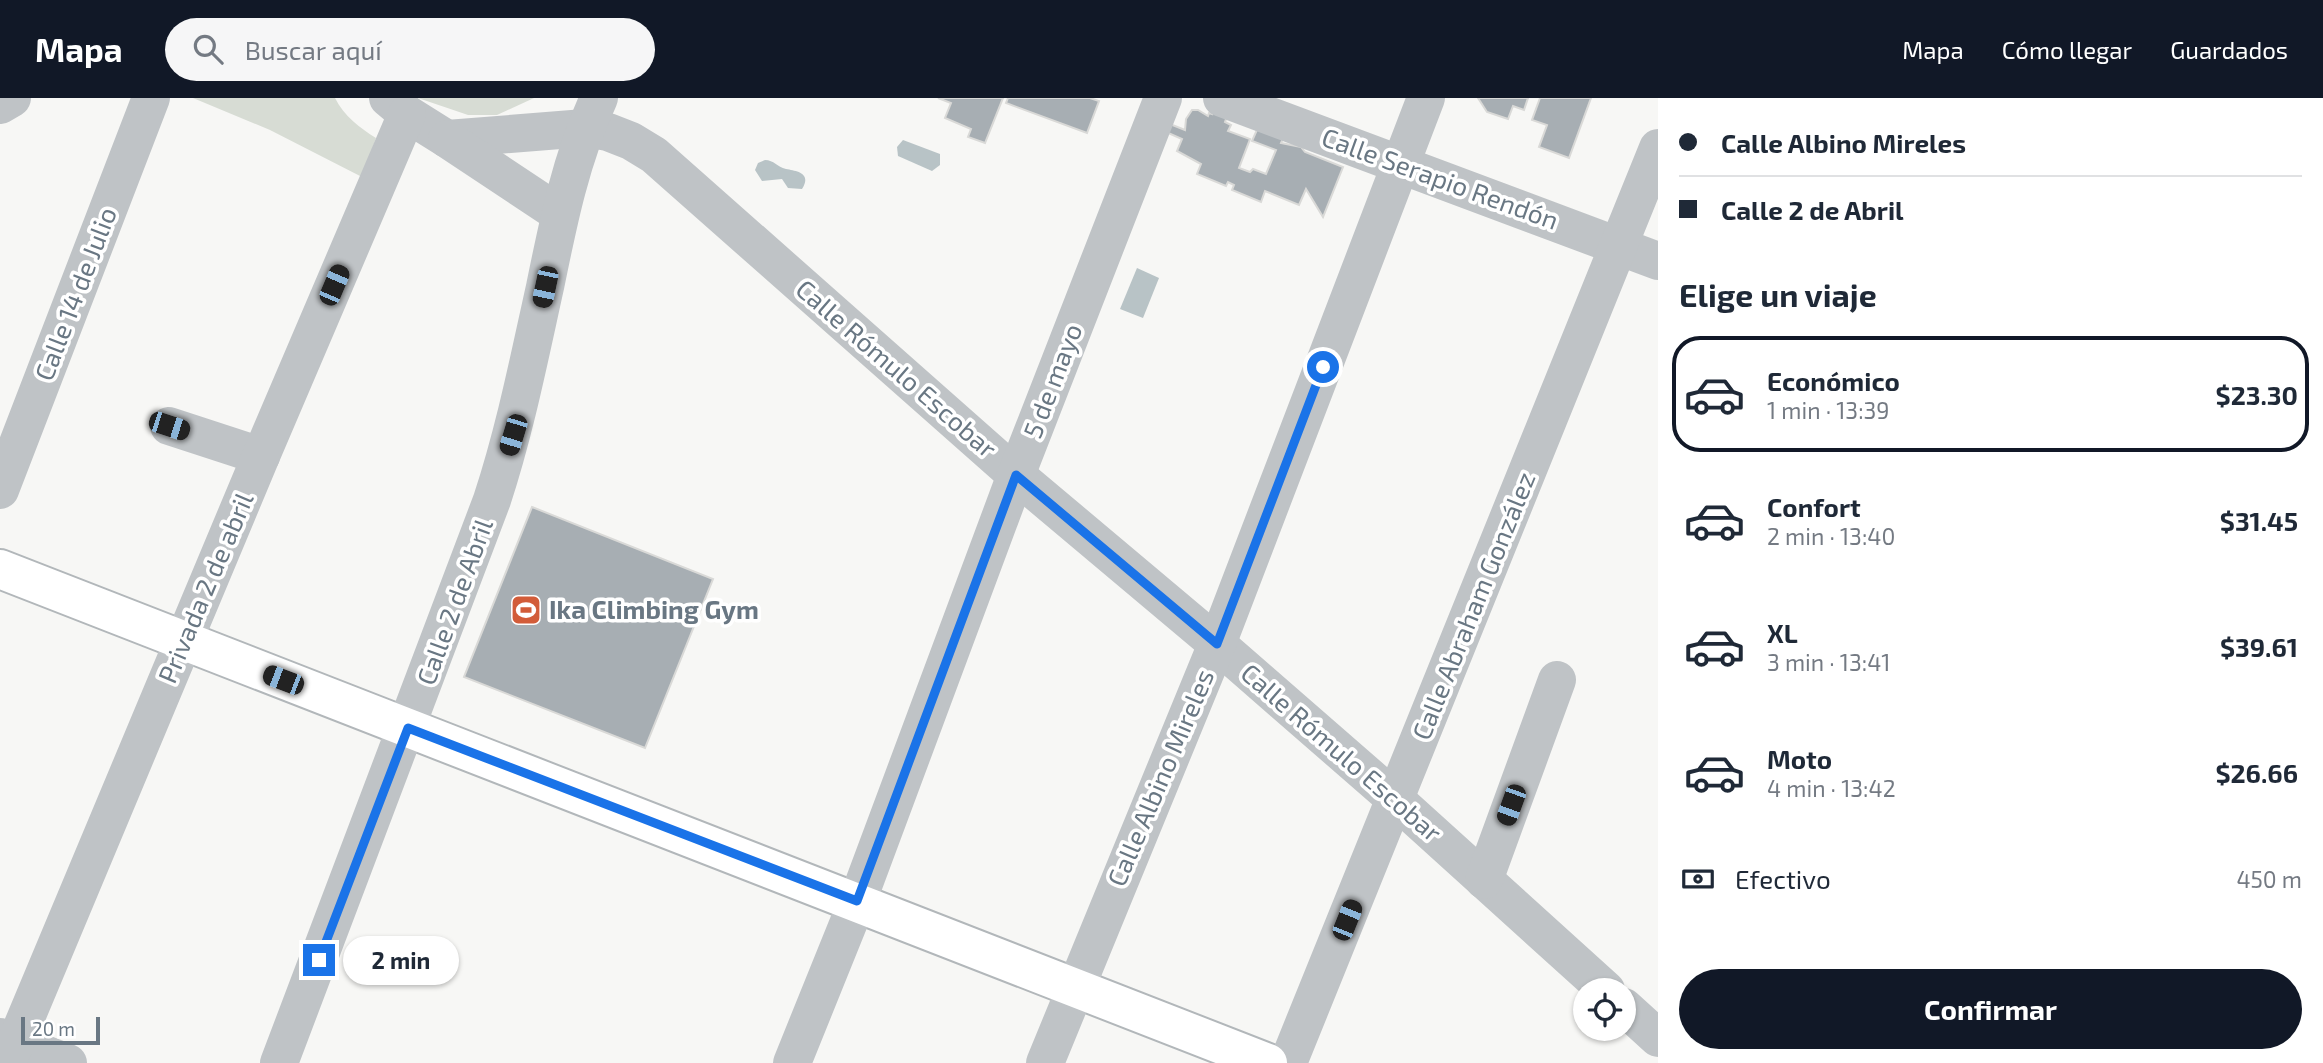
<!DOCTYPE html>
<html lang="es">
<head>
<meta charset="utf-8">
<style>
  :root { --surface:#fff; --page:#f6f6f7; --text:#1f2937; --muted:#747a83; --line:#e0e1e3; --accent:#111827 }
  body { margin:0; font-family:"Exo 2",sans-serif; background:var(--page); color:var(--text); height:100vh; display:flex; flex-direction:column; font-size:26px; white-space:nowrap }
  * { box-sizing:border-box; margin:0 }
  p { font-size:23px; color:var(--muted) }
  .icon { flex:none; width:38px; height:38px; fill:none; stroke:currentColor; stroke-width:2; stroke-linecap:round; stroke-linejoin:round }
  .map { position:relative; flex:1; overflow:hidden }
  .drawer { display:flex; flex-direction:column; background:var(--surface); width:665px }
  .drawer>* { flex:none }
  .top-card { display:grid; align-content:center; height:154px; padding:0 21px; background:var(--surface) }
  .tools { position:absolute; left:1573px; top:880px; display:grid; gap:14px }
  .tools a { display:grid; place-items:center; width:63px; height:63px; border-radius:50%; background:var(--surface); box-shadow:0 2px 5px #0004; font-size:35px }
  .scale { position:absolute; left:21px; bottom:18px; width:79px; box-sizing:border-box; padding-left:7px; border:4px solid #697783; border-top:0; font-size:19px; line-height:24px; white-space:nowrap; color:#697783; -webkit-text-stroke:5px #fff; paint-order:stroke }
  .end { position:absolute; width:32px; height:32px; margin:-16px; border:9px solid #1a73e8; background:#fff; box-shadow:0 0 0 4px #fff }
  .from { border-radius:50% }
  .bubble { position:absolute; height:49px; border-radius:24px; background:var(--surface); box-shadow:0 2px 5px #0004; font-size:23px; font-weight:700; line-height:49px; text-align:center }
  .car { position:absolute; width:21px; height:42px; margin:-21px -10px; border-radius:9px; box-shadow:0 0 5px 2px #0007; background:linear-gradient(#222 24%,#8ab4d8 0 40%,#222 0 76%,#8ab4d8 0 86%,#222 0) }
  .top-card b { display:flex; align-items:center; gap:24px; height:66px; font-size:26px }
  .top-card b+b { border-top:2px solid var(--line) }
  .top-card i { width:18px; height:18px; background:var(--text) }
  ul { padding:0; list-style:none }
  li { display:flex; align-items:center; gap:21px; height:116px; margin:0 14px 10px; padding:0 7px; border:4px solid transparent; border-radius:28px }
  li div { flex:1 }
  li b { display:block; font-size:26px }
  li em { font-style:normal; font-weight:700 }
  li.on { border-color:var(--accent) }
  li>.icon { width:63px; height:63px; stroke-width:1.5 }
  h2 { padding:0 21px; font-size:32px; line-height:84px }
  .pay { display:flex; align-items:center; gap:18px; height:77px; padding:0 21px; font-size:26px }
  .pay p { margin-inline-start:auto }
  .cta { display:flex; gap:14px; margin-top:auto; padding:14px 21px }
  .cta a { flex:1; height:80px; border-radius:42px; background:var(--accent); color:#fff; font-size:28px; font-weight:700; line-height:80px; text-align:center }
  header { display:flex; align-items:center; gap:42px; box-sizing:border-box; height:98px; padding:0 35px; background:var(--accent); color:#fff }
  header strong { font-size:33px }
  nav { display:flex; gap:38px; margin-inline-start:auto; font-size:24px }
  .search { width:490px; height:63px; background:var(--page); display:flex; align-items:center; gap:18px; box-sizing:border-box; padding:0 24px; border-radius:38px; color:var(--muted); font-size:26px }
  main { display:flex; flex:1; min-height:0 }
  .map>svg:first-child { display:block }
  .green { fill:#d7dcd4 }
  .water { fill:#b8c3c6 }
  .building { fill:#a7aeb3; stroke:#d9d9d7; stroke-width:2 }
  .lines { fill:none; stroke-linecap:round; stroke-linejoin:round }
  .major-casing { stroke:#b2b7ba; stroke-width:42 }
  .minor { stroke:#bfc3c6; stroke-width:38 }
  .major { stroke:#fff; stroke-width:38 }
  .route { stroke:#1a73e8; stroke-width:9 }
  .labels { text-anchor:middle; stroke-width:7; stroke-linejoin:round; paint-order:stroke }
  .street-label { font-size:26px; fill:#697783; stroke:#fff }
  .poi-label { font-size:26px; font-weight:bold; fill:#697783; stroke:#fff; text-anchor:start }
</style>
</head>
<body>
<header>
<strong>Mapa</strong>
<div class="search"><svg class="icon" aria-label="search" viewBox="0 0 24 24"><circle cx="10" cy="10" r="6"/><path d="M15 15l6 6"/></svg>Buscar aquí</div>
<nav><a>Mapa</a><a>Cómo llegar</a><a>Guardados</a></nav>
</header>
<main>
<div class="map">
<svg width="1658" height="965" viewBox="0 0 1658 965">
  <rect width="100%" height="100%" fill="#f7f7f5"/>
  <!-- green -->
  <g class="green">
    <path d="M193,0h142c9,18 25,30 41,40l-14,39 -92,-47z"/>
    <path d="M418,0h116l-37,17h-29z"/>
  </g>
  <!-- water -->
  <g class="water">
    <path d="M903,42l37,14v11l-8,6 -34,-15 -1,-9z"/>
    <path d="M765,62c9,0 12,7 21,9 11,2 26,4 16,20l-14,-1 -6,-9 -20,2 -7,-11 3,-7z"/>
    <path d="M1137,170l22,10 -16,40 -23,-9z"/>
  </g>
  <!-- building -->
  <g class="building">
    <path d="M938,0h65l-18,45 -17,-6 3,-8 -26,-11 6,-15z"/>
    <path d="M1008,0h82l9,3 -12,32 -81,-30z"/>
    <path d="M1478,0h50l-4,12 -11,-4 -5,13 -21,-7z"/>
    <path d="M1540,0h51l-22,60 -30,-11 8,-22 -15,-5z"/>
    <path d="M1231,7l-6,17 6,3 -3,6 22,8 -11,29 11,4 3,-3 13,5 10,-24 -24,-9 8,-18 28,4 -7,16 20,4 4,5 38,15 -20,50 -17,-28 -7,16 -34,-14 -4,11 -29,-12 2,-5 -6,-3 -2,4 -29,-12 4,-10 -24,-13 5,-12 -16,-7 4,-8 15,6 1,-11 6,-9h6l10,6 1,-3 3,1 -1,-7z"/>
    <path d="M532,409l181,72 -68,169 -181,-71z"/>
  </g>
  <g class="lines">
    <!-- major casing -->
    <g class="major-casing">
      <path id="major" d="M0,471l1268,494"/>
    </g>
    <!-- minor -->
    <g class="minor">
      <path d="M388,0l19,16 40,25 138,-11 23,4 23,9 23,14 362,320 201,169 179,156 210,190"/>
      <path d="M1222,0l436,163"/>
      <path d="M0,7l12,-7"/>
      <path d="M447,41l113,75"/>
      <path d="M169,328l92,30"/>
      <path d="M0,392l151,-392"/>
      <path d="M1484,782l73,-200"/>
      <path d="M1624,909l34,31"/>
      <path d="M0,939l68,26"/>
      <path d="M7,965l254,-607 146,-342"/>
      <path d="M279,965l213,-563c23,-70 37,-141 53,-213 13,-64 26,-129 54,-189"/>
      <path d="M792,965l65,-161 159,-427 147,-377"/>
      <path d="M1045,965l172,-419 209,-546"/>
      <path d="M1288,965l370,-915"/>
    </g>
    <!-- major -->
    <use href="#major" class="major"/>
  </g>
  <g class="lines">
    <!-- route -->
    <path class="route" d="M319,862l89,-232 449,173 159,-426 201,169 106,-277"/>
  </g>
  <!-- icons -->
  <defs>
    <g id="stadium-square" transform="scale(1.575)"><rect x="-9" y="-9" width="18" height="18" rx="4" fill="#d25c39" stroke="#fff"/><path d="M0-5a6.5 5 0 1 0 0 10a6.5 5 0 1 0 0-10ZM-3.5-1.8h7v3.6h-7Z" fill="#fff"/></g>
  </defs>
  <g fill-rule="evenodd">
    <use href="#stadium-square" x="526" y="512"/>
  </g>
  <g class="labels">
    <!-- street labels -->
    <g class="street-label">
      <text transform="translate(1440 81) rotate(20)" y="9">Calle Serapio Rendón</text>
      <text transform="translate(76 196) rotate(-69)" y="9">Calle 14 de Julio</text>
      <text transform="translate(896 271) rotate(41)" y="9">Calle Rómulo Escobar</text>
      <text transform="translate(1053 283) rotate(-69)" y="9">5 de mayo</text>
      <text transform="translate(206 490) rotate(-67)" y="9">Privada 2 de abril</text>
      <text transform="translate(455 504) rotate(-70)" y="9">Calle 2 de Abril</text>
      <text transform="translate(1474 508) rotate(-68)" y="9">Calle Abraham González</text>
      <text transform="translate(1341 655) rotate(41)" y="9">Calle Rómulo Escobar</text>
      <text transform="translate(1161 680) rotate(-67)" y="9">Calle Albino Mireles</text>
    </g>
    <!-- poi labels -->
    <g class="poi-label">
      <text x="549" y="521">Ika Climbing Gym</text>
    </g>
  </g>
</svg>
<div class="tools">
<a><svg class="icon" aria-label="locate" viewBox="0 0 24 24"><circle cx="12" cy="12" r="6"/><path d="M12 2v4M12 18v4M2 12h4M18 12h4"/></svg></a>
</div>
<div class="scale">20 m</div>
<i class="end from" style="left:1323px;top:269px"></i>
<i class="end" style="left:319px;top:862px"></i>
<div class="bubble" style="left:343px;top:838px;width:116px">2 min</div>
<i class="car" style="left:334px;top:187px;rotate:23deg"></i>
<i class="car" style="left:545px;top:189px;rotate:192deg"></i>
<i class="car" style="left:169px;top:328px;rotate:108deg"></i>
<i class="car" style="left:513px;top:337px;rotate:197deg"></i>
<i class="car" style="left:283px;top:582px;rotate:291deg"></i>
<i class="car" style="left:1511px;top:707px;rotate:200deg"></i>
<i class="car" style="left:1347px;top:822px;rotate:22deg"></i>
</div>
<section class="drawer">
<div class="top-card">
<b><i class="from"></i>Calle Albino Mireles</b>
<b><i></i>Calle 2 de Abril</b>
</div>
<h2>Elige un viaje</h2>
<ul>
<li class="on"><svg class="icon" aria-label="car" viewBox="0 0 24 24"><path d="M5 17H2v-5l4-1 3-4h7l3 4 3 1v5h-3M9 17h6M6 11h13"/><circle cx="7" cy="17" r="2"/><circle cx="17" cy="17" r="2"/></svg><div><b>Económico</b><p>1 min · 13:39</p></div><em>$23.30</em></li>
<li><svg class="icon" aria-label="car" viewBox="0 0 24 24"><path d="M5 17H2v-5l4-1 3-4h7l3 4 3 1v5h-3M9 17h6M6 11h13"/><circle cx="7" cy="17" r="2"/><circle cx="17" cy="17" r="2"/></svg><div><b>Confort</b><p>2 min · 13:40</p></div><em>$31.45</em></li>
<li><svg class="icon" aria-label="car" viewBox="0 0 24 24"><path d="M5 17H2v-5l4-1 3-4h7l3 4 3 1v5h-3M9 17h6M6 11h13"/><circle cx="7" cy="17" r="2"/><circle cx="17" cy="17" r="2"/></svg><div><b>XL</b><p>3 min · 13:41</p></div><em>$39.61</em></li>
<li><svg class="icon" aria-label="car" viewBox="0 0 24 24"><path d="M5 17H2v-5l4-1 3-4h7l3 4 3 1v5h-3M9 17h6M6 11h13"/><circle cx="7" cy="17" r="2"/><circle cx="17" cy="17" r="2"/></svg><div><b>Moto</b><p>4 min · 13:42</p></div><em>$26.66</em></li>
</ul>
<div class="pay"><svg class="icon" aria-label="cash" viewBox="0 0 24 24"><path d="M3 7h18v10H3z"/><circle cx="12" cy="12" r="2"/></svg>Efectivo<p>450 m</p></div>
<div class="cta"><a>Confirmar</a></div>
</section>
</main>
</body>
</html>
